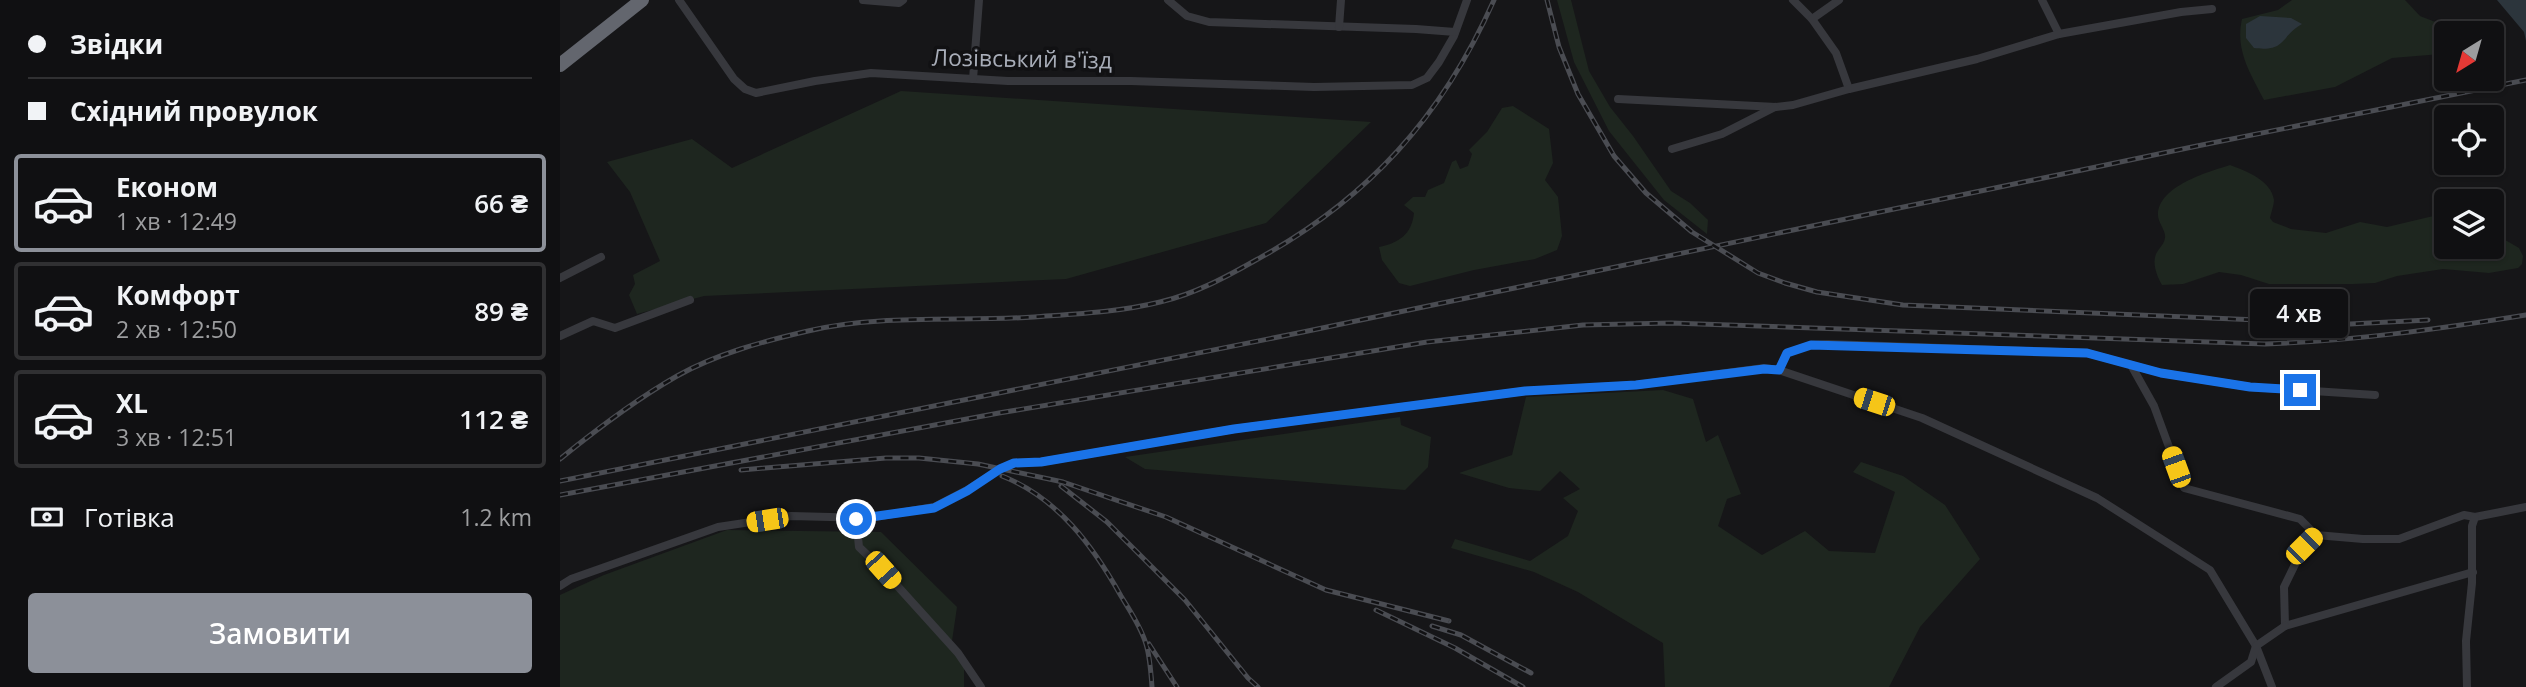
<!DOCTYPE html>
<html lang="uk">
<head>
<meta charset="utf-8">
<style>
  :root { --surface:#101012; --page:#19191b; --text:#f1f3f6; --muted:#9c9d9f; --line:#303032; --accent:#8c9099 }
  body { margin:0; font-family:"Open Sans",sans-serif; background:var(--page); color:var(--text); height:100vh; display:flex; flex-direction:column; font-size:26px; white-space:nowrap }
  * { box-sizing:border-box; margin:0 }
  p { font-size:23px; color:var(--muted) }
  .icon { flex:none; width:38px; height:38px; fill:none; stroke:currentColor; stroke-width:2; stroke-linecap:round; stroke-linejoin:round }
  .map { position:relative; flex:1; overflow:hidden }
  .details { display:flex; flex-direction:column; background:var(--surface); width:560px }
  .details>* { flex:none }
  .banner { display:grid; align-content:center; height:154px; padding:0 28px; background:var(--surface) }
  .needle { width:46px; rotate:217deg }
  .controls { position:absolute; left:1874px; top:21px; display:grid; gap:14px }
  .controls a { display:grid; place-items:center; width:70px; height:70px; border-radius:7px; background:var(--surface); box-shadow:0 2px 5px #0004,0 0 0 2px var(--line); font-size:35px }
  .end { position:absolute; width:32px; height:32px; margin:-16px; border:9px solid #1a73e8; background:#fff; box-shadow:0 0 0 4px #fff }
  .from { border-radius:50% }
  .bubble { position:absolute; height:49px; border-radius:7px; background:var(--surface); box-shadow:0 2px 5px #0004,0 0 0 2px var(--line); font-size:23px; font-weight:600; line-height:49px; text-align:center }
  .car { position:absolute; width:21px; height:42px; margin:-21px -10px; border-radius:9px; box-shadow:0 0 5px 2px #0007; background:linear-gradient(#f5c518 24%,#345 0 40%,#f5c518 0 76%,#345 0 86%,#f5c518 0) }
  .banner b { display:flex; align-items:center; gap:24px; height:66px; font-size:26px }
  .banner b+b { border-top:2px solid var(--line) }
  .banner i { width:18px; height:18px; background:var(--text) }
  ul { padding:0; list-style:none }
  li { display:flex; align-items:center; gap:21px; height:98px; margin:0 14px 10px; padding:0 14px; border:4px solid var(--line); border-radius:7px }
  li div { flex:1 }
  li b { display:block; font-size:26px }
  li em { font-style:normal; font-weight:600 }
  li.on { border-color:var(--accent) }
  li>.icon { width:63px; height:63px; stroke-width:1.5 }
  .pay { display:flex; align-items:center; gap:18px; height:77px; padding:0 28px; font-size:26px }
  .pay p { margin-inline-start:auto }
  .action { display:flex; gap:14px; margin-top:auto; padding:14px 28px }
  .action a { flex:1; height:80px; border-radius:7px; background:var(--accent); color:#fff; font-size:28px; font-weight:600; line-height:80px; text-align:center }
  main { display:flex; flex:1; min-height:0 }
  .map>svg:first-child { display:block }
  .green { fill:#1e261f }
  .water { fill:#2c353c }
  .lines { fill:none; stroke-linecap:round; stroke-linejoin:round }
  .street { stroke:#37383d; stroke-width:8 }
  .highway { stroke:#63666e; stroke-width:14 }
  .rail-casing { stroke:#4a4c52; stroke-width:5 }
  .rail { stroke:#111113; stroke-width:2.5; stroke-dasharray:8; stroke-linecap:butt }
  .route { stroke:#1a73e8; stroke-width:9 }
  .labels { text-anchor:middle; stroke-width:7; stroke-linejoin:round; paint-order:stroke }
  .street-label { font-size:23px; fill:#a8adb8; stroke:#111113 }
</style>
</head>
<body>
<main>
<section class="details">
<div class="banner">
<b><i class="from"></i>Звідки</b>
<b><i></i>Східний провулок</b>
</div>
<ul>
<li class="on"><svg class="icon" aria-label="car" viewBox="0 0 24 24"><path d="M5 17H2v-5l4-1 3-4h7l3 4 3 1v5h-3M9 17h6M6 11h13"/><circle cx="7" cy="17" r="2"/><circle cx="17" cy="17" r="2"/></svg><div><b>Економ</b><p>1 хв · 12:49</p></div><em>66 ₴</em></li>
<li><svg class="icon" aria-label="car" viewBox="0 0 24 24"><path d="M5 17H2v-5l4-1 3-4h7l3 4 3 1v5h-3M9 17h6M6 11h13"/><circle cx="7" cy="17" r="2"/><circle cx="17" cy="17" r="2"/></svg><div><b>Комфорт</b><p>2 хв · 12:50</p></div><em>89 ₴</em></li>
<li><svg class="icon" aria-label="car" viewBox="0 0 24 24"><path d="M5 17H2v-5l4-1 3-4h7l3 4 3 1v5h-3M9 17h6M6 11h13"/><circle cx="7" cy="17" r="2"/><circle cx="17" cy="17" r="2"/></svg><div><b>XL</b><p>3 хв · 12:51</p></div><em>112 ₴</em></li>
</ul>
<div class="pay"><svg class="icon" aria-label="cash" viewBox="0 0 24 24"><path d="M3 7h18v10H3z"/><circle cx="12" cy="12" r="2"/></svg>Готівка<p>1.2 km</p></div>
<div class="action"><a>Замовити</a></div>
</section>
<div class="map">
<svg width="1966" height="687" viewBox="0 0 1966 687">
  <rect width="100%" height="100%" fill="#161618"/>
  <!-- green -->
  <g class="green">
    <path d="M997,0h14l18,71 21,36 23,29 38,55 19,12 18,17 -1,14 -43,-34 -55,-69 -35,-69z"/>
    <path d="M1732,0h113l15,16 28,11 -2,19 -5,8 -49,4 -57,29 -71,13c-14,-27 -29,-50 -22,-81l36,-9z"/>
    <path d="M341,91l470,31 -105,101 -200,56 -362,17 -67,18 -8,-19 6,-11 -2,-9 27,-14 -30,-69 -23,-30 85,-23 40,29z"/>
    <path d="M953,106l36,23 4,34 -8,17 13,17 4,39 -5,14 -22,9 -61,11 -64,16 -11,-3 -17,-23 -3,-13c20,-4 33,-13 35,-34l-10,-8 9,-8h12l3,-7 16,-7 8,-21 4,-2 4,9 8,-3 4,-12 -3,-4 18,-18 15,-24z"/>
    <path d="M1670,165c16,6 41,15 44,35 0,5 -3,13 -4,18l3,4 18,7 35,4 34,-11 27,5 59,-14v34h46v-10h8l19,11 4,8 -1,8 -4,4 -29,5 -46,-4 -46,7 -22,7 -22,1h-84l-28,-9 -22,-3 -36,12 -21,1c-5,-9 -10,-21 -6,-31 3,-6 10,-11 9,-19 -1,-7 -7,-13 -7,-20 0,-29 50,-43 72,-50z"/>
    <path d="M1103,390l30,9 13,43 12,-7 23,59 -14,5 -9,27 44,29 43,-24 24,20 46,2 20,-61 -42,-20 8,-10 42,14 42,29 35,54 -60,68 -31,60h-224l-2,-44 -85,-51 -44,-20 -83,-24 4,-9 75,22 38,-25 10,-25 -15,-13 17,-9 -20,-18 -20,20 -31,-3 -50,-15 53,-18 14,-58z"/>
    <path d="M840,417l1,8 30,12 -3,30 -23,23 -260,-21 -20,-12z"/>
    <path d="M167,530l154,2 76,75 -5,34 12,14v32h-404v-92l44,-20z"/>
  </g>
  <!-- water -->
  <g class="water">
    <path d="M1937,0h29v41l-2,-9z"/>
    <path d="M1700,16l31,2 11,6c-22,12 -15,28 -48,24l-8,-10v-14z"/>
  </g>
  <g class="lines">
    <!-- street -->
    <g class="street">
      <path d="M119,0l55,79 11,10 11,4 59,-12 56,-8 137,8h123l183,6 98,-2 15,-7 12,-16 15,-26 13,-36"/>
      <path d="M303,0l36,3 4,-3"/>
      <path d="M608,0l19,16 22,6 207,7 39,3"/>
      <path d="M1233,0l19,19"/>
      <path d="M1279,0l-27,19 24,34 13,36"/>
      <path d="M1482,0l17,34"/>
      <path d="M779,27l2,-27"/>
      <path d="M413,79l6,-79"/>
      <path d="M1058,99l158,8 17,-2 56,-16 128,-30 82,-25 122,-22 31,-3"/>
      <path d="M1112,149l50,-15 53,-27"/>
      <path d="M0,278l41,-21"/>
      <path d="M0,336l33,-15 22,7 75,-28"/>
      <path d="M1571,365l23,41 30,82 116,31 16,16 47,4h36l65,-24 11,2 51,-10"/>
      <path d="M1219,370l8,-17 24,-8 17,-1 259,9 74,20 89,14 125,8"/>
      <path d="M296,518l3,29 24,23 75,83 23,34"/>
      <path d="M1756,535l-12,11 -20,41 1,39 188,-54"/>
      <path d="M0,586l11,-7 147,-52 73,-11 78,2 65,-11 33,-17 33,-21 14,-6 27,-1 193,-33 291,-38 111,-6 128,-17 15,2 143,48 175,80 113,72 46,76 16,41"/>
      <path d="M1656,687l35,-25 5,-16 29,-20"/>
      <path d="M1907,687l-1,-46 6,-58v-57l3,-9"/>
    </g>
    <!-- highway -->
    <path class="highway" d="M0,65l82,-65"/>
    <!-- rail casing -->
    <g class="rail-casing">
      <g id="rail">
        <path d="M987,0l12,47 19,47 36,62 32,37 46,39 66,41 27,10 32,9 86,13 447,19 78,-4"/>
        <path d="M0,459c37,-30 75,-59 117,-83 39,-22 87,-35 131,-45 70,-17 153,-9 226,-14 41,-3 86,-5 126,-15 35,-8 66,-25 96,-42 112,-61 186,-143 238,-260"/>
        <path d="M181,470l145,-12h33l59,6 85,18 103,35 160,73 123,31"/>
        <path d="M442,476c56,22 91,70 119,120 9,15 20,31 25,48 4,13 5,29 6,43"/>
        <path d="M0,481l743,-149 894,-186 329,-66"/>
        <path d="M501,486l46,36 78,78 63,78 10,9"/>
        <path d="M0,495l439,-82 428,-71 156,-17 88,-2 594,21c88,-3 174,-15 261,-29"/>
        <path d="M816,610l79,38 68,39"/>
        <path d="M872,626l29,9 70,38"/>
        <path d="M589,644l28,43"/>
      </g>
    </g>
    <!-- rail -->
    <use href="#rail" class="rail"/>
  </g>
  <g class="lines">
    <!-- route -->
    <path class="route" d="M296,519l78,-11 33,-17 33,-22 14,-6 27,-1 193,-33 291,-38 111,-6 128,-16 15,1 8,-17 24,-8 276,8 74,20 89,14 50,3"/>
  </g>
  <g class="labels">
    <!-- street labels -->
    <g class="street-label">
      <text transform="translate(462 59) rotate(1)" y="8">Лозівський в'їзд</text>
    </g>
  </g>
</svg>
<div class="controls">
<a><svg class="needle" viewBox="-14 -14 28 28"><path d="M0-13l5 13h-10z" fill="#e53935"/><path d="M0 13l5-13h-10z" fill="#9c9d9f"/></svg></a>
<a><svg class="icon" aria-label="locate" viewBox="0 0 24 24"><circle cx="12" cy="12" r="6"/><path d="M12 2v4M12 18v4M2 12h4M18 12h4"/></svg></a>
<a><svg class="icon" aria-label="layers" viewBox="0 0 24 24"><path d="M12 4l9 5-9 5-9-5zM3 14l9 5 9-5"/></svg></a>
</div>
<i class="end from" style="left:296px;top:519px"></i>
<i class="end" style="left:1740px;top:390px"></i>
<div class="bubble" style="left:1690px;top:289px;width:98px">4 хв</div>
<i class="car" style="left:1314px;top:402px;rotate:288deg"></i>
<i class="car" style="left:1616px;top:467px;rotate:340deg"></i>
<i class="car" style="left:207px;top:520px;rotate:261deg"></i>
<i class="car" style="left:1744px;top:546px;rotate:45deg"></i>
<i class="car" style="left:323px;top:570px;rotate:138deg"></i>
</div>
</main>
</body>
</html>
